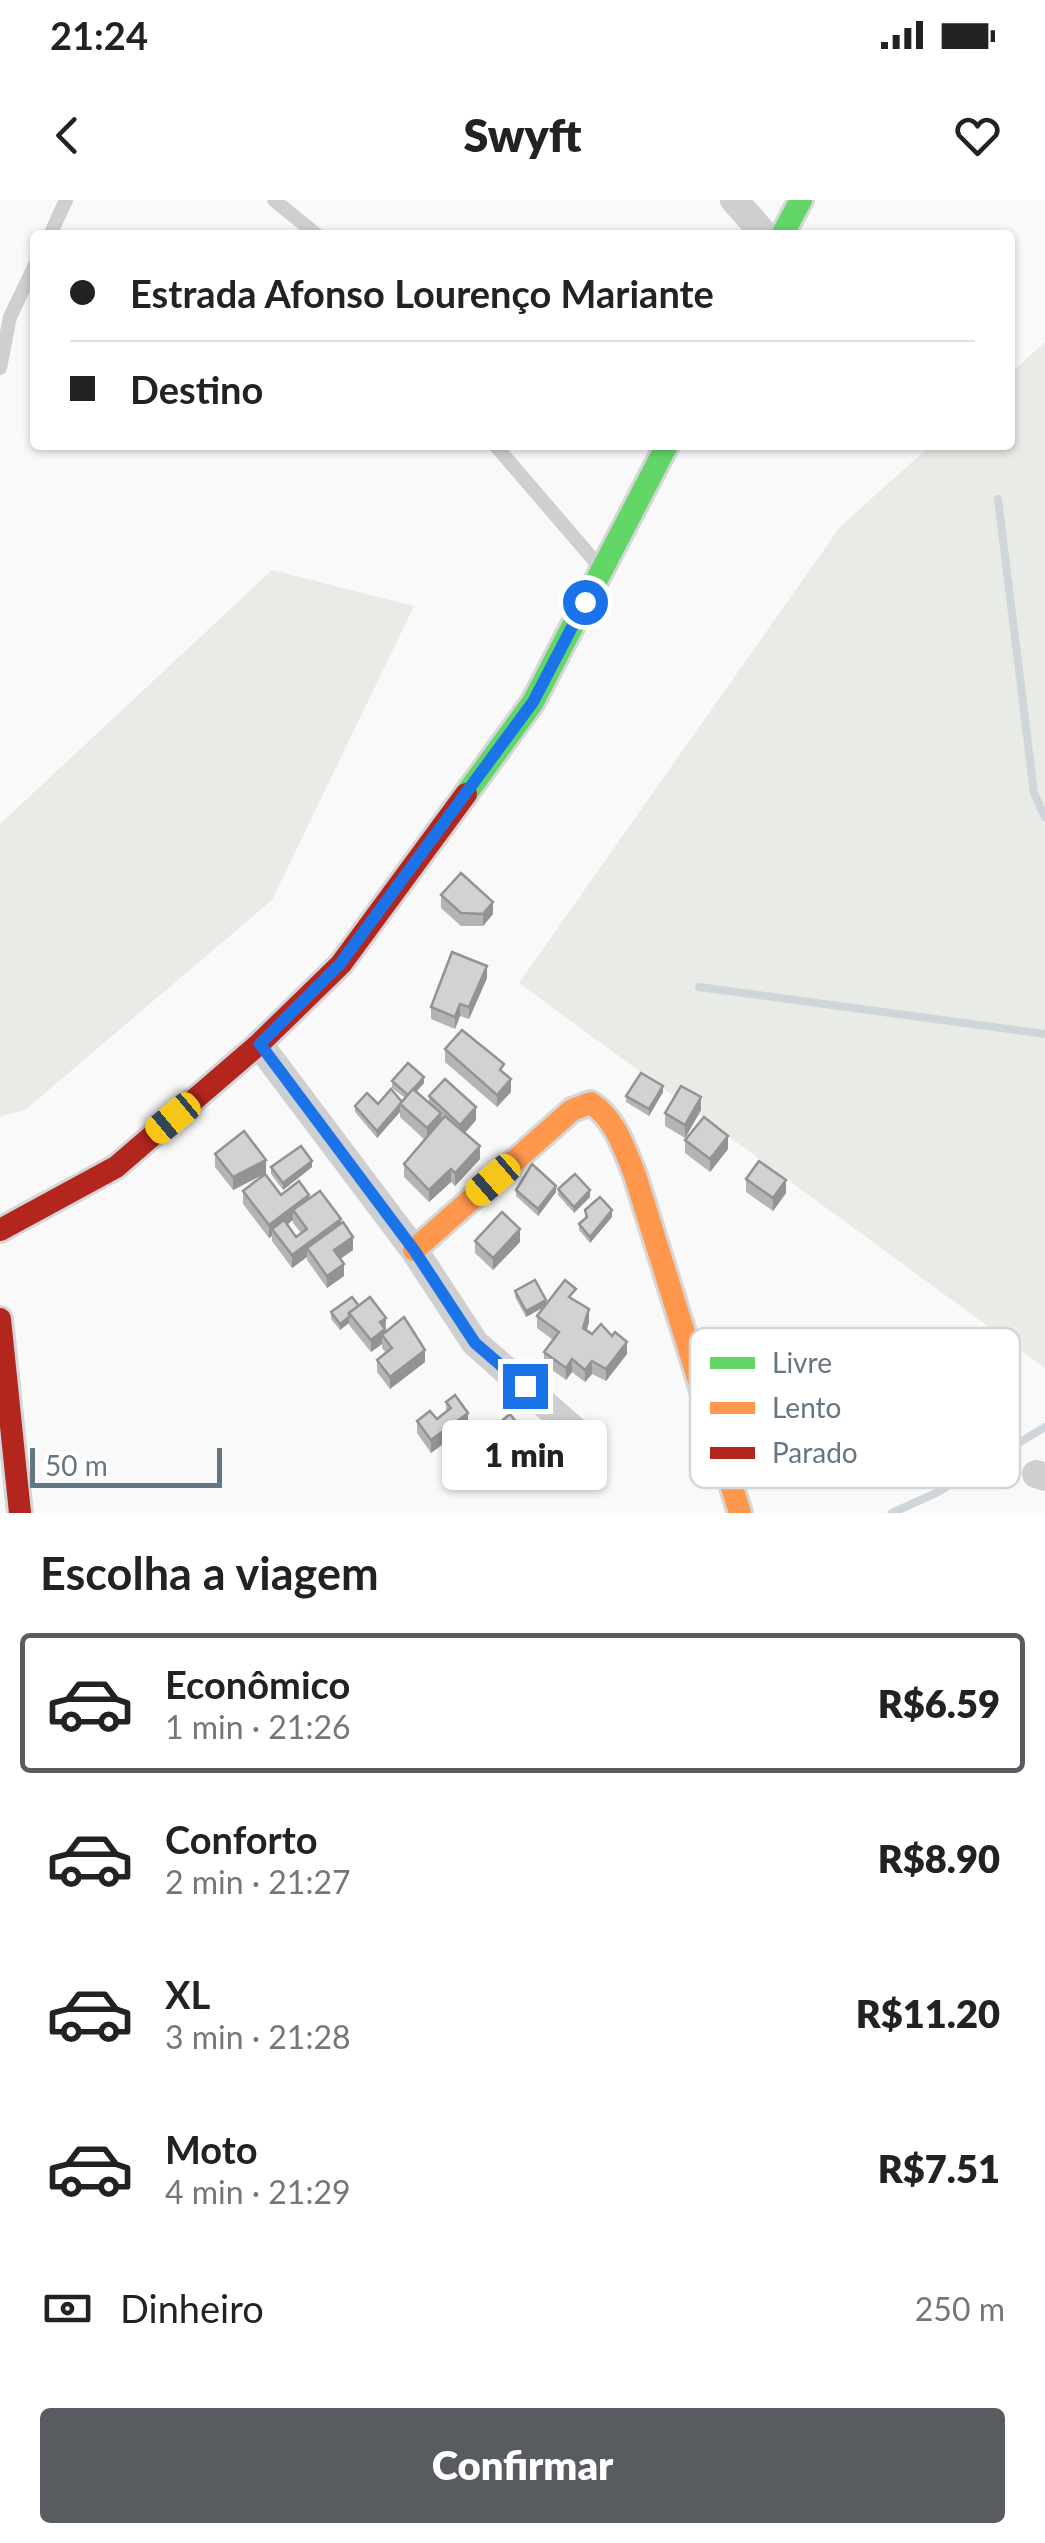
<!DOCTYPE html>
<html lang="pt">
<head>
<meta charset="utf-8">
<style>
  :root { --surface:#fff; --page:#f2f2f2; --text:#222; --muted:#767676; --line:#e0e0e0; --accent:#585c60 }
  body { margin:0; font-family:Lato,sans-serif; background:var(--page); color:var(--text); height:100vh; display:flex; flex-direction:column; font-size:38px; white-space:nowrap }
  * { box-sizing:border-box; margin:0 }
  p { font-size:32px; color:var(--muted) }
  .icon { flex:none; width:55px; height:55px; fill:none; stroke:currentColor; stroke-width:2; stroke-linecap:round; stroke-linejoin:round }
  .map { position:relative; height:1313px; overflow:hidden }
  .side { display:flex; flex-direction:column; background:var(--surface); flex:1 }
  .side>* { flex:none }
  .banner { position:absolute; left:30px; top:30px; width:985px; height:220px; border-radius:10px; box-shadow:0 2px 8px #0004; display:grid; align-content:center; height:220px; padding:0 40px; background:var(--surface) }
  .scale { position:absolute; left:30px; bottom:25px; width:192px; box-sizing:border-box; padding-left:10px; border:5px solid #657683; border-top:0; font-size:28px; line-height:35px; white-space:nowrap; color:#657683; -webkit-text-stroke:8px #fff; paint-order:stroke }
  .end { position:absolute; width:45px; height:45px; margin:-22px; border:12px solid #1a73e8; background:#fff; box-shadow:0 0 0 5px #fff }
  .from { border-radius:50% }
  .bubble { position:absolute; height:70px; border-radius:10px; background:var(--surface); box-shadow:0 2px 8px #0004; font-size:32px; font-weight:800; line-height:70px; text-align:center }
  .car { position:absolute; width:30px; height:60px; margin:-30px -15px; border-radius:12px; box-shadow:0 0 8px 2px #0007; background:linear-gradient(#f5c518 24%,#345 0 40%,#f5c518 0 76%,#345 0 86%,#f5c518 0) }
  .banner b { display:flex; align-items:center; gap:35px; height:95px; font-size:38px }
  .banner b+b { border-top:2px solid var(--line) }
  .banner i { width:25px; height:25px; background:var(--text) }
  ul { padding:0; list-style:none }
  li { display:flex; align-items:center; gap:30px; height:140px; margin:0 20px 15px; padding:0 20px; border:5px solid transparent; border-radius:10px }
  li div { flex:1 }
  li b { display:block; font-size:38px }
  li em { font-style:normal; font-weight:800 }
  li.on { border-color:var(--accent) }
  li>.icon { width:90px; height:90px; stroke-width:1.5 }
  h2 { padding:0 40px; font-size:45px; line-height:120px }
  .pay { display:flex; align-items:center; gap:25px; height:110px; padding:0 40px; font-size:38px }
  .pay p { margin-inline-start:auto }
  .action { display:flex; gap:20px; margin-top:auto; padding:20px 40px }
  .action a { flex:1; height:115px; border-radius:10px; background:var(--accent); color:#fff; font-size:40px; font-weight:800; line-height:115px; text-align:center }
  .status { display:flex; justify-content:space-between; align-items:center; height:70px; padding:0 50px; background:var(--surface); direction:ltr }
  .status svg { height:28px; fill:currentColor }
  header { display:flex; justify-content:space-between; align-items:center; height:130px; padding:0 40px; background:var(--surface); font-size:45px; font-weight:800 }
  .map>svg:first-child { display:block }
  .green { fill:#e8ebe6 }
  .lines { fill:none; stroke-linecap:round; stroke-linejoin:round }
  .stream { stroke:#ced6d9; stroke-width:8 }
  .fast-casing { stroke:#d5d6d7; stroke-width:28 }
  .slow-casing { stroke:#d5d6d7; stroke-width:28 }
  .jam-casing { stroke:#d5d6d7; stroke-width:28 }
  .lane { stroke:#cecfd0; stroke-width:14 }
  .street { stroke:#cecfd0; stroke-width:28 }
  .fast { stroke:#63d668; stroke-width:22 }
  .slow { stroke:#ff974d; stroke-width:22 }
  .jam { stroke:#b3261e; stroke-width:22 }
  .wall { fill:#b3b5b5; fill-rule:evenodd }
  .shaded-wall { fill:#929394 }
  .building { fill:#d0d2d3; stroke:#929394; stroke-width:2.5 }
  .route { stroke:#1a73e8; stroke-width:12 }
  .key { fill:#fff; stroke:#d1d6da; stroke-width:2.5 }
  .key-label { font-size:28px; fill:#657683 }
</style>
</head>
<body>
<div class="status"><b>21:24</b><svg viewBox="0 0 49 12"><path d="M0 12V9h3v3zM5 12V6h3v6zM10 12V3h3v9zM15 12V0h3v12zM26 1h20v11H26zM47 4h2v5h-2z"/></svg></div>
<header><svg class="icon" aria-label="back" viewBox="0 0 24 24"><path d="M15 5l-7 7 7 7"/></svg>Swyft<svg class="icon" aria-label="heart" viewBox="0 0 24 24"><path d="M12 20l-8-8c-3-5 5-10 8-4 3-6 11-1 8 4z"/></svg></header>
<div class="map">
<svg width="1045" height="1313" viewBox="0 0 1045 1313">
  <rect width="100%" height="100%" fill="#f9f9f9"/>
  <!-- green -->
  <g class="green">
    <path d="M1045,142v1026l-526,-385 321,-456 91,-82h79v-71z"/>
    <path d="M272,370l142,36 -142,294 -247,210 -25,6v-292z"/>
  </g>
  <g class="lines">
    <!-- stream -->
    <g class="stream">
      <path d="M998,299l36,294 11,24"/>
      <path d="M699,787l346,47"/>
      <path d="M892,1313l46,-21 107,-65"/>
    </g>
    <!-- fast casing -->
    <g class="fast-casing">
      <g id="fast">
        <path d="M782,35l19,-35"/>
        <path d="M466,594l67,-92 134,-257"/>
      </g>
    </g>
    <!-- slow casing -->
    <g class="slow-casing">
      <path id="slow" d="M414,1050l158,-140 19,-7c25,17 33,45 44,72l105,338"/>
    </g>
    <!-- jam casing -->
    <g class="jam-casing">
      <g id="jam">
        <path d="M0,1030l116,-63 143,-123 82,-80 125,-170"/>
        <path d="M0,1119l20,194"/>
      </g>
    </g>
    <!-- lane -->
    <g class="lane">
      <path d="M274,0l43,35"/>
      <path d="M50,35l16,-35"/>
      <path d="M0,168l10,-51 25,-52"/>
      <path d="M495,245l104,121"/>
    </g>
    <!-- street -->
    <g class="street">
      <path d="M734,0l31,35"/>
      <path d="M259,844l155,206 61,93 99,87"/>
      <path d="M1036,1274l9,3"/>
    </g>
    <!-- fast -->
    <use href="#fast" class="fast"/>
    <!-- slow -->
    <use href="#slow" class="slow"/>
    <!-- jam -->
    <use href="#jam" class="jam"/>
  </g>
  <!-- wall -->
  <g class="wall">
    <path d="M441,695l52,19 -10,12h-22l-20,-18z"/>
    <path d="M487,778l-18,41 -9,-3 -5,13 -24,-10v-12z"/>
    <path d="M445,849l59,24 7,19 -14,15 -52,-45z"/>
    <path d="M392,881l32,2 -8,9 13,10v-6l47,24 -11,13 15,26 -25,27 -4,-4 -22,20 -25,-25v-13l21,-24 -25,-23v-5l-23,26 -22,-26v-6l47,-4 3,-4 -13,-10z"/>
    <path d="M663,892l-14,24 -23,-14v-6z"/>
    <path d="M701,910l-16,28 -20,-12v-13z"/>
    <path d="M685,940l43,9 -18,23 -25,-19z"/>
    <path d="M215,954l51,19 -33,17 -18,-23z"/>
    <path d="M271,967h41l-29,23 -12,-16z"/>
    <path d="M746,979l40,14 -13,18 -27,-19z"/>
    <path d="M558,989l32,8 -16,16 -16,-18z"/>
    <path d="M516,990l40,2 -18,24 -22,-20z"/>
    <path d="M243,991l66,7 32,26 12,26 -13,9 4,17 -17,12 -20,-28v-3l-15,11 -20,-27v-5l-3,2 -26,-34zM293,1020v3l8,10 -5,4 -9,-12z"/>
    <path d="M585,1010l27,7 -22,26 -11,-13v-6l6,-5z"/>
    <path d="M475,1041l45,1 -27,28 -18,-17z"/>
    <path d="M515,1091l31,13 30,-3 13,21 -2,8 40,24 -21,27 -14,-7 -7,8 -13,-10 -6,8 -22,-16v-12l9,-12 -16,-12v-12l7,-9 -18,10 -11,-20z"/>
    <path d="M359,1106l27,12 -1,14 40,30 -35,27 -13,-17v-12l9,-7 -4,-5v-4l-11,8 -22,-27v-2l-9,7 -9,-11v-7z"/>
    <path d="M446,1202l22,23 -37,28 -14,-20v-12l20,-2 9,-7z"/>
  </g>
  <!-- shaded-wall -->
  <g class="shaded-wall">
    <path d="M493,702v12l-10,12v-12z"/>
    <path d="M487,766v12l-18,41v-12z"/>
    <path d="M460,804v12l-5,13v-12z"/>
    <path d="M424,877v6l-16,18v-6z"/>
    <path d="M511,879v13l-14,15v-12z"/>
    <path d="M663,886v6l-14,24v-7z"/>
    <path d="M701,897v13l-16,28v-13z"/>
    <path d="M400,905v7l-23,26v-7z"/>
    <path d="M476,907v13l-16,18v-13z"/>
    <path d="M441,913v12l-14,16v-13z"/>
    <path d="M728,936v13l-18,23v-13z"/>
    <path d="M480,946v13l-25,27v-13z"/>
    <path d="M266,960v13l-33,17v-13z"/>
    <path d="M312,961v6l-29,23v-7z"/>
    <path d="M451,969v13l-22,20v-12z"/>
    <path d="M786,980v13l-13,18v-13z"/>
    <path d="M556,986v6l-18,24v-7z"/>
    <path d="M590,990v7l-16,16v-6z"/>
    <path d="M309,995v12l-16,3v10l-18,13 -3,-4v7l-3,2v-13z"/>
    <path d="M612,1010v7l-22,26v-6z"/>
    <path d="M341,1019v13l-34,16v9l-15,11v-13z"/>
    <path d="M520,1029v13l-27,28v-12z"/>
    <path d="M353,1037v13l-19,13v-13z"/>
    <path d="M344,1064v12l-17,12v-12z"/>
    <path d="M546,1100v6l-20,11v-6z"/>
    <path d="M589,1109v13l-6,18v-12z"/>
    <path d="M349,1117v6l-9,7v-6z"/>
    <path d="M386,1118l-1,22 -3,-5v9l-11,8v-12l9,-18z"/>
    <path d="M627,1142v12l-21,27v-12z"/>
    <path d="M425,1150v12l-35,27v-12z"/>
    <path d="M572,1159v13l-6,8v-12z"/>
    <path d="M592,1161v13l-7,8v-12z"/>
    <path d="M468,1213v12l-37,28v-13z"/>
    <path d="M521,1228v6l-26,19v-7z"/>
  </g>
  <!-- building -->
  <g class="building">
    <path d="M461,673l32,29 -10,12 -22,-1 -20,-18z"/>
    <path d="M452,752l35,14 -18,41 -9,-3 -5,13 -24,-10z"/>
    <path d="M462,830l42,34 -4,6 11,9 -14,16 -52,-46z"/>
    <path d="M408,863l16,14 -16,18 -16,-14z"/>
    <path d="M641,873l22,13 -14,23 -23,-13z"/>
    <path d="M445,879l31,28 -16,18 -31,-29z"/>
    <path d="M681,886l20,11 -16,28 -20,-12z"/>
    <path d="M391,889l11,13 -25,29 -22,-25 12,-13 11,11z"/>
    <path d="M413,889l28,24 -14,15 -27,-24z"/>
    <path d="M445,916l35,30 -25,27 -4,-4 -22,21 -25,-26z"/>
    <path d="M704,917l24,19 -18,23 -25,-19z"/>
    <path d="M244,931l22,29 -33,17 -18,-23z"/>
    <path d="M301,946l11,15 -29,22 -12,-16z"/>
    <path d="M759,961l27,19 -13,18 -27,-19z"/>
    <path d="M532,964l24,22 -18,23 -22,-19z"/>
    <path d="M265,974l16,21 18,-14 10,14 -40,30 -26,-34z"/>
    <path d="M575,974l15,16 -16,17 -16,-18z"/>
    <path d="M320,991l21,28 -49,36 -20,-26 12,-9 12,17 11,-8 -14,-19z"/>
    <path d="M600,997l12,13 -22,27 -11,-13 8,-7 -2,-7z"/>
    <path d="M502,1012l18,17 -27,29 -18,-17z"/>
    <path d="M343,1022l10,15 -19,13 10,14 -17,12 -20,-28z"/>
    <path d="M535,1080l11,20 -20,11 -11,-20z"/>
    <path d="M565,1080l11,9 -7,8 20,12 -6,19 9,6 9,-10 11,12 3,-4 12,10 -21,27 -14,-8 -7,9 -13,-11 -6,9 -22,-16 15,-20 -22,-16z"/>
    <path d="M352,1097l7,9 -10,7v4l-9,7 -9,-12z"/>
    <path d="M370,1097l16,21 -6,4 5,7 -14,11 -22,-27z"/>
    <path d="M404,1117l21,33 -35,27 -13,-17 15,-12 -10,-13z"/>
    <path d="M455,1195l13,18 -37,27 -14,-19 13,-10 7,8 14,-11 -5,-6z"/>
    <path d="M510,1214l11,14 -26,18 -1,-10 -4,3 -4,-5z"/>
  </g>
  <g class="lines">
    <!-- route -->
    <path class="route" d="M525,1186l-50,-43 -61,-93 -154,-206 80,-80 193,-262 52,-100"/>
  </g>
  <!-- legend -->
  <rect x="690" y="1128" width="330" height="160" rx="15" class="key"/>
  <rect x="710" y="1157" width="45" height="12" fill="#63d668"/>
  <rect x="710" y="1202" width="45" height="12" fill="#ff974d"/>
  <rect x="710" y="1247" width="45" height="12" fill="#b3261e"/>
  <g class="key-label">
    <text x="772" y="1173">Livre</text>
    <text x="772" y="1218">Lento</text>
    <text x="772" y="1263">Parado</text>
  </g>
</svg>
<div class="scale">50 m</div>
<i class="end from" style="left:585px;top:402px"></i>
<i class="end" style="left:525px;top:1186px"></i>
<div class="bubble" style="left:442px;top:1220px;width:165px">1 min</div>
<i class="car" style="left:173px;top:918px;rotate:230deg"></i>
<i class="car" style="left:493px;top:980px;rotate:229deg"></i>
<div class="banner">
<b><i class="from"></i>Estrada Afonso Lourenço Mariante</b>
<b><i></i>Destino</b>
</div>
</div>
<section class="side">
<h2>Escolha a viagem</h2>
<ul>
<li class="on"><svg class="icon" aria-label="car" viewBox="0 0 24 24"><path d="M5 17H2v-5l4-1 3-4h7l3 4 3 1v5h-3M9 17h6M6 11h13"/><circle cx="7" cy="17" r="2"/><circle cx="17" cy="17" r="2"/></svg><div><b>Econômico</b><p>1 min · 21:26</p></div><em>R$6.59</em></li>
<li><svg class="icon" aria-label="car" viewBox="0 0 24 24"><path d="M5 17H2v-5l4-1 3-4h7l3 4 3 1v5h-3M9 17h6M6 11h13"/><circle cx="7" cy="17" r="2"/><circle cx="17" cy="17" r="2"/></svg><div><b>Conforto</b><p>2 min · 21:27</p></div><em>R$8.90</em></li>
<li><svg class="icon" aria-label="car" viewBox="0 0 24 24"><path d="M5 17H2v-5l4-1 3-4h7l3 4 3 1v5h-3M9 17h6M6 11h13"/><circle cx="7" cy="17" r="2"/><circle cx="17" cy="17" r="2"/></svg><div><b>XL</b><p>3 min · 21:28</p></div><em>R$11.20</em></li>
<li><svg class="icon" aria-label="car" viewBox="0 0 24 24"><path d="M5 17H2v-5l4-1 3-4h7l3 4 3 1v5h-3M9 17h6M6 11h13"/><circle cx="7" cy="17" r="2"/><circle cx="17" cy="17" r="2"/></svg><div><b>Moto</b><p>4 min · 21:29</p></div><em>R$7.51</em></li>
</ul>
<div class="pay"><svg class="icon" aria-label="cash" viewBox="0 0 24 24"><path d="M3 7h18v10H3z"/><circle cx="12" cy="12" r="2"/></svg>Dinheiro<p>250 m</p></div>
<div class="action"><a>Confirmar</a></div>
</section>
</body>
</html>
